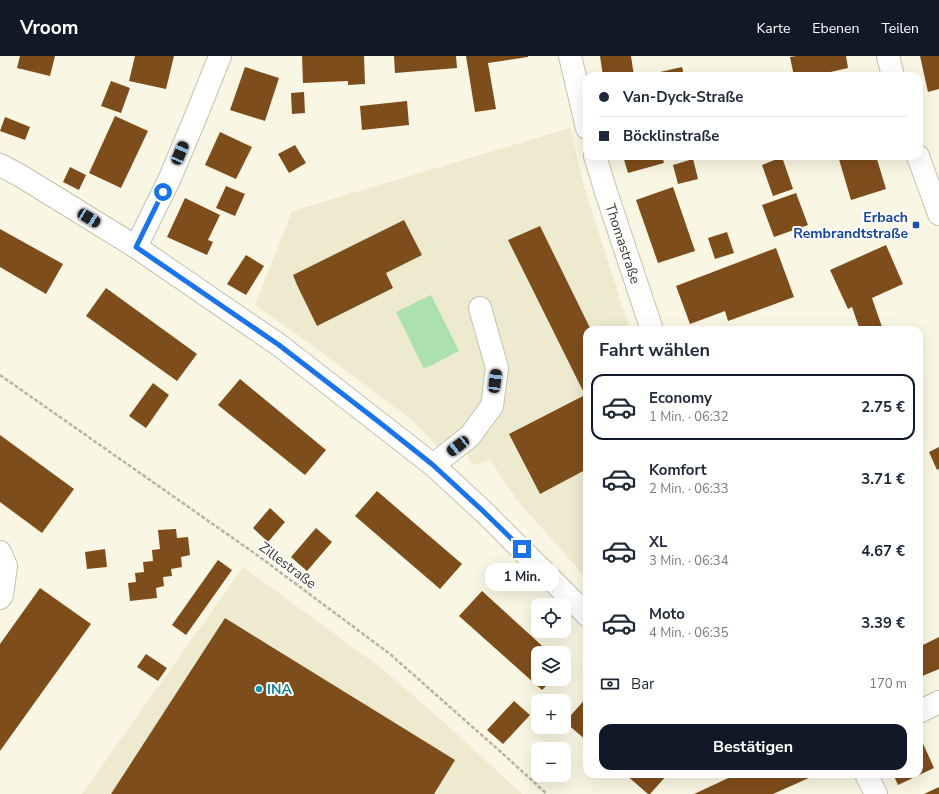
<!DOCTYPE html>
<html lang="de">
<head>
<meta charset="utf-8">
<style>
  :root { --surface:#fff; --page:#f6f6f7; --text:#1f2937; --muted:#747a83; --line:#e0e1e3; --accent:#111827 }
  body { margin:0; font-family:"Nunito Sans",sans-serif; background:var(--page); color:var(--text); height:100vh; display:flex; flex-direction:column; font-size:15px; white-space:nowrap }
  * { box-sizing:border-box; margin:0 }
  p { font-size:13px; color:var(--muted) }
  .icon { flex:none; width:22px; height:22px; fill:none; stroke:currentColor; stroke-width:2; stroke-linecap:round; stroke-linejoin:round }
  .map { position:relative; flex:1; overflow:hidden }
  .side { position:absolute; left:583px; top:270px; width:340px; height:452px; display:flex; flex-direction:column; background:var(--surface); border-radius:12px; box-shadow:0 4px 16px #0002 }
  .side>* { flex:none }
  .guide { position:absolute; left:583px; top:16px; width:340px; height:88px; border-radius:12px; box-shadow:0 4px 16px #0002; display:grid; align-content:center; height:88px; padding:0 16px; background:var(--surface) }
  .tools { position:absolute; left:531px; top:542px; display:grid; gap:8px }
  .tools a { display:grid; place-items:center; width:40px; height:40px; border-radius:8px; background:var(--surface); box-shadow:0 4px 16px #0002; font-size:20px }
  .end { position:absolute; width:18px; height:18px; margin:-9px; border:5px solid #1a73e8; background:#fff; box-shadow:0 0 0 2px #fff }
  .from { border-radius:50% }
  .bubble { position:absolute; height:28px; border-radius:12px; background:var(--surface); box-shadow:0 4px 16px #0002; font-size:13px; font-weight:700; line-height:28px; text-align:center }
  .car { position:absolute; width:12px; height:24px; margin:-12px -6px; border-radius:5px; box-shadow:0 0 3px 1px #0007; background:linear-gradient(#222 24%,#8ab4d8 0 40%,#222 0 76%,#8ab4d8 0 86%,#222 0) }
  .guide b { display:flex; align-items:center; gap:14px; height:38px; font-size:15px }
  .guide b+b { border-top:1px solid var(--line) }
  .guide i { width:10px; height:10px; background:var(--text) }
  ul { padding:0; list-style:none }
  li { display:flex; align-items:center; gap:12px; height:66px; margin:0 8px 6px; padding:0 8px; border:2px solid transparent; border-radius:12px }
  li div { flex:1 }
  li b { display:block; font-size:15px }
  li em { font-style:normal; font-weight:700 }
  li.selected { border-color:var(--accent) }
  li>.icon { width:36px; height:36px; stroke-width:1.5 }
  h2 { padding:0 16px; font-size:18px; line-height:48px }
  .pay { display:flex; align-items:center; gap:10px; height:44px; padding:0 16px; font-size:15px }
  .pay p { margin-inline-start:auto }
  .button { display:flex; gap:8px; margin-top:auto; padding:8px 16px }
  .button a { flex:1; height:46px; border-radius:12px; background:var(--accent); color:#fff; font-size:16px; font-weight:700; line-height:46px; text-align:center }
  header { display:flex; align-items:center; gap:24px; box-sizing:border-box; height:56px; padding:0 20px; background:var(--accent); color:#fff }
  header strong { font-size:19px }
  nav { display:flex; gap:22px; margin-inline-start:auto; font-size:14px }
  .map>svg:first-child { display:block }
  .built { fill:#eeead0 }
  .green { fill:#ace0ae }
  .building { fill:#7e4d1c }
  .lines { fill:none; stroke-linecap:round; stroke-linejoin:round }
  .minor-casing { stroke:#c4c2b0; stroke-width:24 }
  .path { stroke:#b7b4a5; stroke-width:2.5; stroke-dasharray:4 2; stroke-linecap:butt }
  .minor { stroke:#fff; stroke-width:22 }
  .route { stroke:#1a73e8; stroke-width:5 }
  .transit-dot { fill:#1a4fb4; stroke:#fff; stroke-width:1.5 }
  .culture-dot { fill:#0f9aa8; stroke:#fff; stroke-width:1.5 }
  .labels { text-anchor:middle; stroke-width:4; stroke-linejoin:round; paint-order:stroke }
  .transit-label { font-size:14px; font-weight:bold; fill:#164399; stroke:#fff; text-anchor:end }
  .street-label { font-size:14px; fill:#38362f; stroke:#fff }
  .culture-label { font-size:14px; font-weight:bold; fill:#0d838f; stroke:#fff; text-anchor:start }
</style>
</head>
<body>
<header>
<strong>Vroom</strong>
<nav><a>Karte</a><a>Ebenen</a><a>Teilen</a></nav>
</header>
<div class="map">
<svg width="939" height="738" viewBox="0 0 939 738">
  <rect width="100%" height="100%" fill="#f9f6e3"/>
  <!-- built -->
  <g class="built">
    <path d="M570,72l14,59 46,143h-43v249l-70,-79 -27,-40 -18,5 -12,-27 -21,10 -28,-29 -109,-81 -47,-33 37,-94z"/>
    <path d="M243,511l137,100 66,57 76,70h-440z"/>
  </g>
  <!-- green -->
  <path class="green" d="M431,239l28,56 -35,18 -28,-57z"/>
  <!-- building -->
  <g class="building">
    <path d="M20,0h35l-5,20 -33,-8z"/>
    <path d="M135,0h39l-8,33 -37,-8z"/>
    <path d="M302,0h62l1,28 -17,1v-4l-45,2z"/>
    <path d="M394,0h62l1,12 -62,5z"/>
    <path d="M466,0h62v1l-40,6 8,46 -21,3z"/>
    <path d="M600,0h31l3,20h-31z"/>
    <path d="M796,0h50l2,12 -35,8h-19l-4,-19z"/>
    <path d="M920,0h19v33l-11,3z"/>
    <path d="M245,11l34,11 -14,43 -35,-11z"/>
    <path d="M682,11l2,9h-37v-1z"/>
    <path d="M111,25l19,7 -9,25 -20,-7z"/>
    <path d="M304,36l1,21 -13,1 -1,-21z"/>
    <path d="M407,45l2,24 -47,5 -2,-24z"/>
    <path d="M115,60l33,15 -27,57 -32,-15z"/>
    <path d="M5,61l25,10 -5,13 -25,-9z"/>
    <path d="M220,76l32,15 -16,32 -31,-14z"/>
    <path d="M295,89l11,18 -17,10 -11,-19z"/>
    <path d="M623,100h39l2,7 -36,10z"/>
    <path d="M838,100h38l10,33 -35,11z"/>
    <path d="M782,101l11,32 -20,7 -11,-31z"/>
    <path d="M693,103l5,20 -20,5 -5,-19z"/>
    <path d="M70,111l16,8 -7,15 -16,-8z"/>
    <path d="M226,130l19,8 -10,22 -19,-8z"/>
    <path d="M673,131l22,64 -37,12 -22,-63z"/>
    <path d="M796,137l12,32 -34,12 -12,-32z"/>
    <path d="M185,142l35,17 -12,25 5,2 -6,13 -40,-18z"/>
    <path d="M404,164l18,35 -36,18 7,15 -76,38 -20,-41 -4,-10z"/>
    <path d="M540,170l51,104h-4v139l-47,25 -31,-60 76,-39 -77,-155z"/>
    <path d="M0,173l63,35 -17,30 -46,-27z"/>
    <path d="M727,176l7,21 -19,6 -7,-21z"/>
    <path d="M886,189l17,39 -31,14 11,32h-23l-8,-23 -4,2 -18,-39z"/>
    <path d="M776,192l18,49 -66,24 -3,-10 -35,13 -14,-38z"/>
    <path d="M246,199l18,11 -18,29 -19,-11z"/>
    <path d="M106,232l91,66 -20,27 -91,-65z"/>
    <path d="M240,323l86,71 -21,25 -87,-70z"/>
    <path d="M153,327l16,12 -23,33 -17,-12z"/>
    <path d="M0,379l74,54 -32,44 -42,-31z"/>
    <path d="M939,391v22l-2,1 -8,-18z"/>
    <path d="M377,435l85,73 -22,25 -85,-73z"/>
    <path d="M270,452l15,14 -17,20 -15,-14z"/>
    <path d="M316,472l16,14 -25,29 -16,-14z"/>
    <path d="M176,473l1,9 11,-1 2,18 -9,2 1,10 -11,2 1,7 -9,1 1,9 -8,2 1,10 -27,3 -2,-18 8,-1 -1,-9 9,-1 -1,-10 10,-1 -1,-11 8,-1 -2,-19z"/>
    <path d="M105,493l2,18 -20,2 -2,-17z"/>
    <path d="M218,504l14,10 -46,65 -14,-10z"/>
    <path d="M40,532l51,36 -91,127v-107z"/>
    <path d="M482,535l68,62h-12v26h15l-11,11 -83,-74z"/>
    <path d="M225,562l230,142 -21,34h-323z"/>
    <path d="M939,581v32l-19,8 -1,-2v-28z"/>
    <path d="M146,598l21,14 -9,13 -21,-14z"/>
    <path d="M587,641v44l-22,-19z"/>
    <path d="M514,645l16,14 -27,29 -16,-14z"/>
    <path d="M919,683h2l13,29 -36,17 -5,-11h26z"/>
    <path d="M625,718h43l-18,20h-2z"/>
    <path d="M737,718h73l1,3 -38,17h-79z"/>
    <path d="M939,731v7h-15z"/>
  </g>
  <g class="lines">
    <!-- minor casing -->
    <g class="minor-casing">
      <g id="minor">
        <path d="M570,0l17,72"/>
        <path d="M888,0l5,20"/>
        <path id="s1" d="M595,100l11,36 46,138"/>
        <path d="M918,100l21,58"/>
        <path d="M0,109l21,11 115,71 143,98 154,120 51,47 103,103"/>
        <path d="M136,191l34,-69 26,-62 24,-60"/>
        <path d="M433,409l37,-29 22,-30 5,-38 -17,-60"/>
        <path d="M0,496l6,14 -4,29 -2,3"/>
        <path d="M919,656l20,-10"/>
        <path d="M866,718l10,20"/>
      </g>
    </g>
    <!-- path -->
    <path class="path" d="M0,319l257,180 133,99 112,99 45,41"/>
    <!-- minor -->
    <use href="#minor" class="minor"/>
  </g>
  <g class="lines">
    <!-- route -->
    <path class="route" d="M163,136l-27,55 143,98 100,77 54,43 51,47 38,37"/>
  </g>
  <!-- markers -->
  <rect class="transit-dot" x="912" y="165" width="8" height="8" rx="2"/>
  <circle class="culture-dot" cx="259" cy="633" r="4"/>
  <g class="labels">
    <!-- transit labels -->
    <g class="transit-label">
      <text x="908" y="166">Erbach<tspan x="908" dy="16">Rembrandtstraße</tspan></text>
    </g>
    <!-- street labels -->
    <g class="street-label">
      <text dy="5" stroke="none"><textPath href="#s1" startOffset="92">Thomastraße</textPath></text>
      <text transform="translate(288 509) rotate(37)" y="5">Zillestraße</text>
    </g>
    <!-- culture labels -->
    <g class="culture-label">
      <text x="267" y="638">INA</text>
    </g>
  </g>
</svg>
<div class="tools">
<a><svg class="icon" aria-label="locate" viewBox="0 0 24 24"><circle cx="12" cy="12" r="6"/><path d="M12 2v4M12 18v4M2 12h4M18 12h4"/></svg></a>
<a><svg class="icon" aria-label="layers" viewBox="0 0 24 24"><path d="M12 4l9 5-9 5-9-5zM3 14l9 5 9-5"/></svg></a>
<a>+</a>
<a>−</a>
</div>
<i class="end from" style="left:163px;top:136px"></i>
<i class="end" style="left:522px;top:493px"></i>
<div class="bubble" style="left:485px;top:507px;width:74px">1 Min.</div>
<i class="car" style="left:180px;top:97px;rotate:23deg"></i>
<i class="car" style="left:89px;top:162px;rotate:121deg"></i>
<i class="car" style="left:495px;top:325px;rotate:7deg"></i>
<i class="car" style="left:458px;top:390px;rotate:232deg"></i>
<div class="guide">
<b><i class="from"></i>Van-Dyck-Straße</b>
<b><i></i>Böcklinstraße</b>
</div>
<section class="side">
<h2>Fahrt wählen</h2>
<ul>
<li class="selected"><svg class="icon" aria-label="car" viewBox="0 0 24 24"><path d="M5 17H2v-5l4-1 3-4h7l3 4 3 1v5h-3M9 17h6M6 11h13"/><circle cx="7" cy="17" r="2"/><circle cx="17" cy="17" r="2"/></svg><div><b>Economy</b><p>1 Min. · 06:32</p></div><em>2.75 €</em></li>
<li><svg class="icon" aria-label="car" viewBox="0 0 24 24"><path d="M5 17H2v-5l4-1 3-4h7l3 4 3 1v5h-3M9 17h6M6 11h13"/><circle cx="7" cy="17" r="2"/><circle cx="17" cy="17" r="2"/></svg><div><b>Komfort</b><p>2 Min. · 06:33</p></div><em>3.71 €</em></li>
<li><svg class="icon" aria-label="car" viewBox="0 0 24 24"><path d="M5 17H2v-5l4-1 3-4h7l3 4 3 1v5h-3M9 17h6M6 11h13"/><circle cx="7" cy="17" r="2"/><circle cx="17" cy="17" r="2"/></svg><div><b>XL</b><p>3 Min. · 06:34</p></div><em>4.67 €</em></li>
<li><svg class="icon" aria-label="car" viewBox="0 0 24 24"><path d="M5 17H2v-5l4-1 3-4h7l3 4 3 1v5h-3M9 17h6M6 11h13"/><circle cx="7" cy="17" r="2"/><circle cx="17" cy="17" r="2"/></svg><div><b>Moto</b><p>4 Min. · 06:35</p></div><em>3.39 €</em></li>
</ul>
<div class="pay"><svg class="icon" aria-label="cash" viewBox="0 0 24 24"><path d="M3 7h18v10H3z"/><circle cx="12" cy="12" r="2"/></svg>Bar<p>170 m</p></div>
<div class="button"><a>Bestätigen</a></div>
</section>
</div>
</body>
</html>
